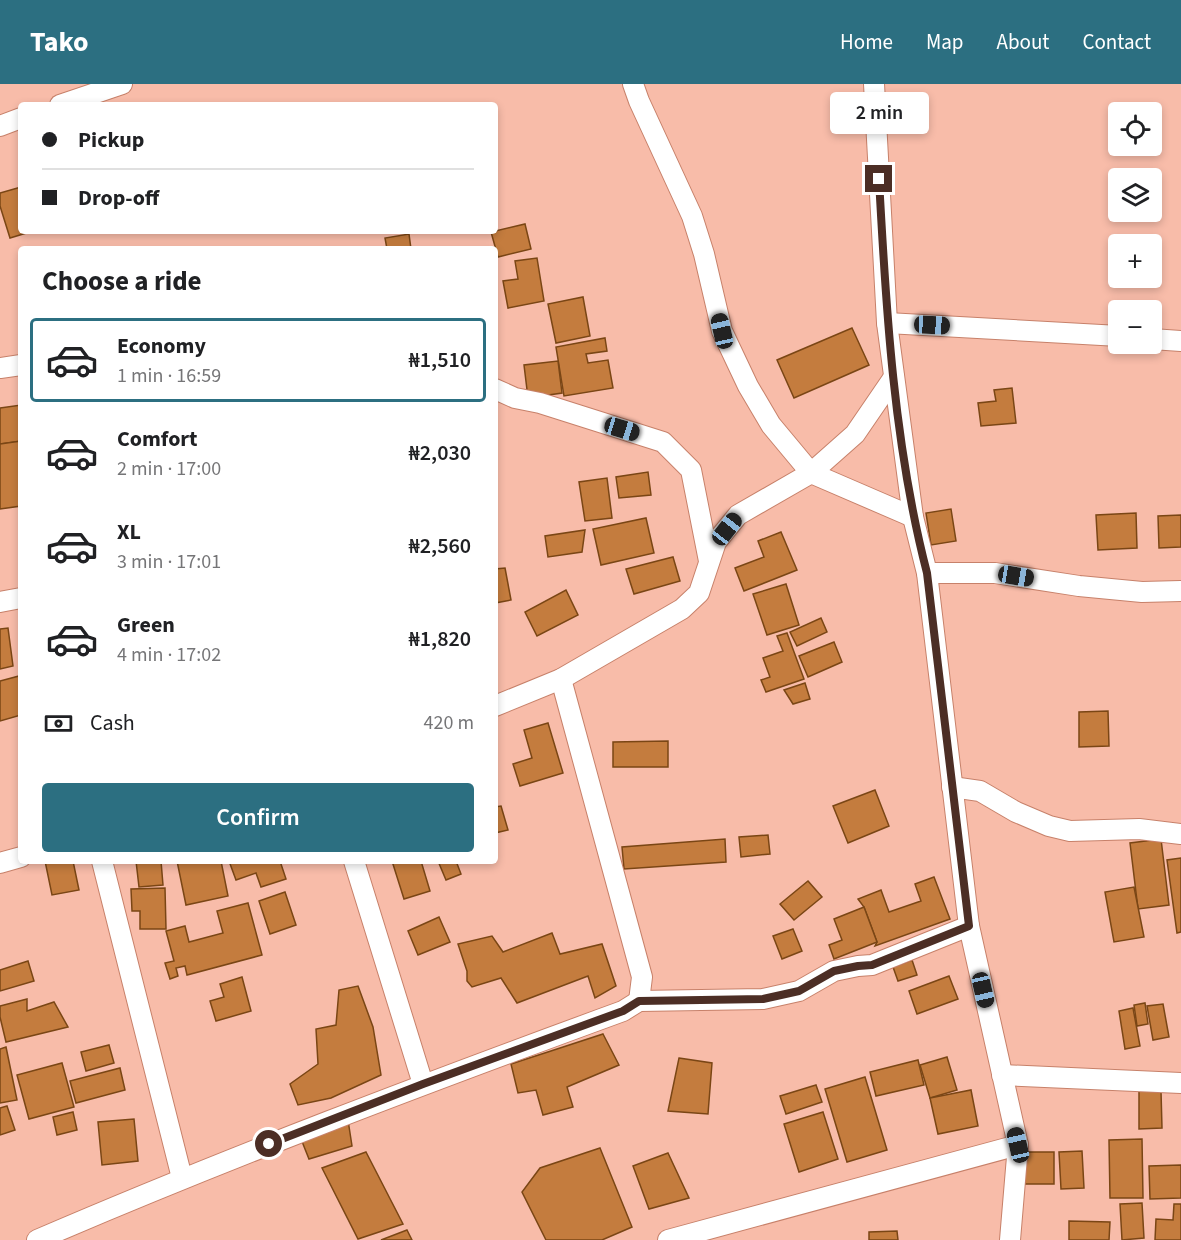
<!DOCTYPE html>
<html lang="en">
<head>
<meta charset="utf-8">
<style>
  :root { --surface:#fff; --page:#f2f2f2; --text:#202124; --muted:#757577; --line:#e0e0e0; --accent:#2c6f81 }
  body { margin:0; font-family:"Source Sans 3",sans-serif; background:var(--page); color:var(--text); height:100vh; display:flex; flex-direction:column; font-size:22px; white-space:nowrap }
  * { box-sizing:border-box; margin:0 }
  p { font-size:20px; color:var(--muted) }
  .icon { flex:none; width:33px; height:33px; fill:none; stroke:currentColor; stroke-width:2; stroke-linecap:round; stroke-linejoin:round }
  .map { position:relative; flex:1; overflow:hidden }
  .drawer { position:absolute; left:18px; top:162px; width:480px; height:618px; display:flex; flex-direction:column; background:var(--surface); border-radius:6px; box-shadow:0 3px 9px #0003 }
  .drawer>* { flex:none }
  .hud { position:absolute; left:18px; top:18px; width:480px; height:132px; border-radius:6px; box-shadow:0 3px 9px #0003; display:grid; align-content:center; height:132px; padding:0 24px; background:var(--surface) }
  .fabs { position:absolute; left:1108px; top:18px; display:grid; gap:12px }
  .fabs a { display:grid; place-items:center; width:54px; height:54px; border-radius:6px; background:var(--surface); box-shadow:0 3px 9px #0003; font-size:30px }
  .end { position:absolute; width:27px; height:27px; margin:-14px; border:8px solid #4c2e25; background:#fff; box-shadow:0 0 0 3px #fff }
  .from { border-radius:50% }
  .bubble { position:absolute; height:42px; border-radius:6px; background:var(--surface); box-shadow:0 3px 9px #0003; font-size:20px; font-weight:600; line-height:42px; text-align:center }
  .car { position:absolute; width:18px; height:36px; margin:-18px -9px; border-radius:8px; box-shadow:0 0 4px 2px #0007; background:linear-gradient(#222 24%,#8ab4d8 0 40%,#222 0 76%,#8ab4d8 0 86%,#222 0) }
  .hud b { display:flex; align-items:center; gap:21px; height:57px; font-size:22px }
  .hud b+b { border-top:2px solid var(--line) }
  .hud i { width:15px; height:15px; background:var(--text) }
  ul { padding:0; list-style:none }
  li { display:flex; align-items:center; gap:18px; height:84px; margin:0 12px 9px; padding:0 12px; border:3px solid transparent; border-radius:6px }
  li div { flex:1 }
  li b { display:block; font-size:22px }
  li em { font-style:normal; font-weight:600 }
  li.current { border-color:var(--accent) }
  li>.icon { width:54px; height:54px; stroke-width:1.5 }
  h2 { padding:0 24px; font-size:27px; line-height:72px }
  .pay { display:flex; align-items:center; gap:15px; height:66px; padding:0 24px; font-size:22px }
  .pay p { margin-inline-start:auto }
  .button { display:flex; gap:12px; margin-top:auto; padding:12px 24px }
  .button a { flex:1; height:69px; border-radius:6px; background:var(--accent); color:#fff; font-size:24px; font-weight:600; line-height:69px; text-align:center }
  header { display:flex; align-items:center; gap:36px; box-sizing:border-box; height:84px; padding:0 30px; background:var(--accent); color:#fff }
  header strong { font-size:28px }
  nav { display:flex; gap:33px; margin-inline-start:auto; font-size:21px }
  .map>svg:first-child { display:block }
  .building { fill:#c47c3e; stroke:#7a4615; stroke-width:1.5 }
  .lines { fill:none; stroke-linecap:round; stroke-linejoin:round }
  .street-casing { stroke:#c7816a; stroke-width:22 }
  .street { stroke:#fff; stroke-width:20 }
  .route { stroke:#4c2e25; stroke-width:8 }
</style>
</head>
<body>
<header>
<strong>Tako</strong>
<nav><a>Home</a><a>Map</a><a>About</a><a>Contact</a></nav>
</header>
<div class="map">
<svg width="1181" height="1156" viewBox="0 0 1181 1156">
  <rect width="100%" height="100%" fill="#f8bca9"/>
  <!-- building -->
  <g class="building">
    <path d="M21,103v44h12l-23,7 -10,-32v-13z"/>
    <path d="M525,140l6,25 -33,8 -7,-25z"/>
    <path d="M409,150l2,15h-24l-2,-11z"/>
    <path d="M537,174l7,43 -36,7 -5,-27 15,-2 -3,-18z"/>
    <path d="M583,213l7,39 -34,7 -8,-39z"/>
    <path d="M852,244l17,37 -75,33 -17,-38z"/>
    <path d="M605,254l2,13 -21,3 2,9 20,-3 5,28 -49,8 -8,-49z"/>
    <path d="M558,277l4,32 -34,5 -4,-33z"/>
    <path d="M1012,304l4,35 -35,3 -3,-23 18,-2 -2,-11z"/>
    <path d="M21,321v36l-21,3v-36z"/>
    <path d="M21,357v65l-21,3v-65z"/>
    <path d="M648,388l3,23 -32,3 -3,-21z"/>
    <path d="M607,394l5,40 -27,3 -6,-39z"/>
    <path d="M951,425l5,32 -25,4 -5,-32z"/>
    <path d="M1136,429l1,35 -39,2 -2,-35z"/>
    <path d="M1181,431v32l-22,1 -1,-32z"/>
    <path d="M646,434l8,35 -53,12 -8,-36z"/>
    <path d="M585,446l-3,22 -34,5 -3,-21z"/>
    <path d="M781,448l16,38 -53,21 -9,-23 29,-11 -6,-16z"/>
    <path d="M673,473l7,24 -46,13 -8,-25z"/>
    <path d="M505,484l6,32 -16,3v-34z"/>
    <path d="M786,500l13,41 -32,10 -14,-41z"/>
    <path d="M566,506l12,25 -41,21 -12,-24z"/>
    <path d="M821,534l6,14 -30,14 -7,-14z"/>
    <path d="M8,544l5,38 -13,3v-40z"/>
    <path d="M787,549l17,46 -38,13 -5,-12 9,-3 -7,-19 20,-7 -6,-15z"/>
    <path d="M834,558l8,20 -34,15 -9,-21z"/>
    <path d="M19,592l2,9v30l-21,6v-40z"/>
    <path d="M805,599l5,16 -17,5 -9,-14z"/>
    <path d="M1108,627l1,35 -30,1v-35z"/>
    <path d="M548,639l15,50 -43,13 -7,-22 19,-6 -8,-28z"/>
    <path d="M668,657v26h-55v-25z"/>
    <path d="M875,706l14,36 -41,17 -15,-37z"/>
    <path d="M501,722l7,24 -13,3v-26z"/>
    <path d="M768,751l2,19 -29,3 -2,-20z"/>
    <path d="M725,755l1,23 -102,7 -2,-22z"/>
    <path d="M1161,755l8,66 -31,4 -8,-66z"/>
    <path d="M1181,774v74l-4,1 -10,-73z"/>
    <path d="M45,777h28l6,29 -27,5z"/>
    <path d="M136,777h25l2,24 -24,2z"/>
    <path d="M177,777h44l7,35 -42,9z"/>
    <path d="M229,777h51l6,18 -25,8 -5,-14 -20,7z"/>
    <path d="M392,777h29l9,30 -26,8z"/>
    <path d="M438,777h18l5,13 -15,6z"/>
    <path d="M934,793l16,42 -75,27 2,-4 -13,-35 -6,-8 23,-9 8,22 32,-11 -6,-17z"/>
    <path d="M808,797l14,16 -28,23 -14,-16z"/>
    <path d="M1134,803l10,50 -30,5 -9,-50z"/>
    <path d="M165,804l1,41h-26v-18h-8l-1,-22z"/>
    <path d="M285,808l11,33 -26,9 -11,-33z"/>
    <path d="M248,819l14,52 -75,20 -2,-9 -9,2 2,8 -8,3 -5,-16 9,-2 -8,-30 19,-5 4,16 34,-9 -6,-22z"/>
    <path d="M864,823l13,35 -43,17 -5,-14 13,-5 -8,-21z"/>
    <path d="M439,833l11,25 -32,13 -10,-24z"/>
    <path d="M793,845l9,22 -20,8 -9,-23z"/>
    <path d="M552,849l8,21 42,-10 14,42 -21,12 -7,-22 -71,27 -16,-25 -29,9 -5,-6v-10l-9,-27 34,-8 11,16z"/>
    <path d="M912,876l5,15 -19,6 -5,-14z"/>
    <path d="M28,877l6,20 -34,10v-21z"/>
    <path d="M949,892l9,23 -41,15 -8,-23z"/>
    <path d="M242,893l9,34 -35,10 -6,-20 14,-4 -4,-13z"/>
    <path d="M358,902l15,41 8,48 -50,23 -33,7 -8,-21 28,-20 -2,-35 20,-4 3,-35z"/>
    <path d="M27,915v12l27,-9 14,25 -62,15 -6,-25v-11z"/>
    <path d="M1145,919l3,21 -11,2 -3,-21z"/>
    <path d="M1163,920l6,33 -16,3 -6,-34z"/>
    <path d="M1133,924l7,38 -15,3 -6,-38z"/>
    <path d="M603,950l16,31 -52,22 6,20 -30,8 -7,-25 -18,3 -7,-29z"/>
    <path d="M109,961l5,18 -28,8 -5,-19z"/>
    <path d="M6,963l11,53 -17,3v-54z"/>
    <path d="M947,973l10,33 -27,8 -10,-33z"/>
    <path d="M679,974l33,5 -4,51 -40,-3z"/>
    <path d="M918,976l6,25 -48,11 -6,-24z"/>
    <path d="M62,979l12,44 -45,12 -12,-44z"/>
    <path d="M120,984l5,22 -49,13 -6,-22z"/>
    <path d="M865,993l22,73 -40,12 -22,-73z"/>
    <path d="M816,1001l6,17 -36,12 -6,-18z"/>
    <path d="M971,1006l7,36 -40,8 -8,-36z"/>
    <path d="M1139,1007h22l1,37 -23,1z"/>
    <path d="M7,1022l8,24 -15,5v-27z"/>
    <path d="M73,1028l4,18 -20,5 -4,-18z"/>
    <path d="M823,1028l15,47 -39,13 -15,-48z"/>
    <path d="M134,1035l4,42 -36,4 -4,-43z"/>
    <path d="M348,1036l4,26 -43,13 -8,-20z"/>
    <path d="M1142,1055l1,59h-33l-1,-58z"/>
    <path d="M600,1064l32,79 -30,13h-56l-24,-48 18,-24z"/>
    <path d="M1082,1067l2,37 -23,1 -2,-37z"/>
    <path d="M366,1068l37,72 -45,15 -36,-71z"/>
    <rect x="1025" y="1068" width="29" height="32"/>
    <path d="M668,1069l21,45 -40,11 -16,-43z"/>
    <path d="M1181,1081v33l-31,1 -1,-33z"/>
    <path d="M1142,1119l2,35 -22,2 -2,-36z"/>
    <path d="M1174,1120h7v36h-26l1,-21 17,1z"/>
    <path d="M1069,1137l41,1 -1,18h-40z"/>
    <path d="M407,1146l5,10h-31z"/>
    <path d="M897,1147l1,9h-29v-8z"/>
  </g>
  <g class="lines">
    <!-- street casing -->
    <g class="street-casing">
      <g id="street">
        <path d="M633,0l6,17 53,115 12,38 18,77 26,55 23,39 40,48 102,44"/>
        <path d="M874,0l13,239 26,194 14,56 42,353 49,219 -8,95"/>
        <path d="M60,21l62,-21"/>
        <path d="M0,42l21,-8"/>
        <path d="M887,239l232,13"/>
        <path d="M1152,255l29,2"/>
        <path d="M0,284l21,-3"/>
        <path d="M495,305l20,9 25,5 123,39 28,28 18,91"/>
        <path d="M927,489h68l84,13 63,6 39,-1"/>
        <path d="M0,518l21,-4"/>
        <path d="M561,595l81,298 -3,24"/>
        <path d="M495,622l66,-27 121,-70 17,-16 17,-51 22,-27 73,-42 44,-39 39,-57"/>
        <path d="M952,703l28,4 36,21 33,14 21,5 69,-2 42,5"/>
        <path d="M102,777l80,317"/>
        <path d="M354,777l69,223"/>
        <path d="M0,779l21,-6"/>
        <path d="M1002,991l179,8"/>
        <path d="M37,1156c193,-83 389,-157 586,-229l16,-10 124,-2 36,-8 35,-20 24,-5 14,-1 97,-39"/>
        <path d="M668,1156l350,-95"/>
      </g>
    </g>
    <!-- street -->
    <use href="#street" class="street"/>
  </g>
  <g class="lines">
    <!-- route -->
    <path class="route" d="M269,1060l154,-60 200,-73 16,-10 124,-2 36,-8 35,-20 24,-5 14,-1 97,-39 -42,-353c-33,-127 -41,-263 -48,-394"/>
  </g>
</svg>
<div class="fabs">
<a><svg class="icon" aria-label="locate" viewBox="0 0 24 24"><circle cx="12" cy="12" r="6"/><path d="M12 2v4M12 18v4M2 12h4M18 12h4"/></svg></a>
<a><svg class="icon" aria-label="layers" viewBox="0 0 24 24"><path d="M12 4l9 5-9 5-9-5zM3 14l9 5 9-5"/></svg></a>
<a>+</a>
<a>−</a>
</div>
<i class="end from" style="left:269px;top:1060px"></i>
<i class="end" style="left:879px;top:95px"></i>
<div class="bubble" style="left:830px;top:8px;width:99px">2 min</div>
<i class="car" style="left:932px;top:241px;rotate:93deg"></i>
<i class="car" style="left:722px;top:247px;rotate:347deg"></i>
<i class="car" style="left:622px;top:345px;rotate:107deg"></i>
<i class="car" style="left:727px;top:445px;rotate:38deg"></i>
<i class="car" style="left:1016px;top:492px;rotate:99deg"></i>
<i class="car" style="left:983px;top:906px;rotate:167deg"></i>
<i class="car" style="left:1018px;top:1061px;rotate:347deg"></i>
<div class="hud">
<b><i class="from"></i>Pickup</b>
<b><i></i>Drop-off</b>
</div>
<section class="drawer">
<h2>Choose a ride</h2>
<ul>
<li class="current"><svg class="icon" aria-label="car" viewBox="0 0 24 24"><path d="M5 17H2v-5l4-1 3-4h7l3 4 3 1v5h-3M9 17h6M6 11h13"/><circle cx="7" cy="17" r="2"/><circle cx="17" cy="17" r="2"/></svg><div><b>Economy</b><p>1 min · 16:59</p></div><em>₦1,510</em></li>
<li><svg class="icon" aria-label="car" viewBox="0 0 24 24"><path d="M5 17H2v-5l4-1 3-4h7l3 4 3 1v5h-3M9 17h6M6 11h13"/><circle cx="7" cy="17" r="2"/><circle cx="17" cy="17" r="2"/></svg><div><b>Comfort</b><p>2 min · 17:00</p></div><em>₦2,030</em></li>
<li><svg class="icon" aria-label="car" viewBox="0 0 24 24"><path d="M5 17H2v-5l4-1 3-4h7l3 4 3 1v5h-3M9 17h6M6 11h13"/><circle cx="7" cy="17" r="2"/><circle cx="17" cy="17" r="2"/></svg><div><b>XL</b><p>3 min · 17:01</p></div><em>₦2,560</em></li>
<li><svg class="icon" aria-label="car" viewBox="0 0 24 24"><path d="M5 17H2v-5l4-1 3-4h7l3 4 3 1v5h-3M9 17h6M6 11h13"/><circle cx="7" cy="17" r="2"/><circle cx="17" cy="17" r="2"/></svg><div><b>Green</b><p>4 min · 17:02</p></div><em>₦1,820</em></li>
</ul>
<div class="pay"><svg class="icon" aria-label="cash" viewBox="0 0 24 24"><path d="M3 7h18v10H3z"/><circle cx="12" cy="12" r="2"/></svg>Cash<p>420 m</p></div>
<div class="button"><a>Confirm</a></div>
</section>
</div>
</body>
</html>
